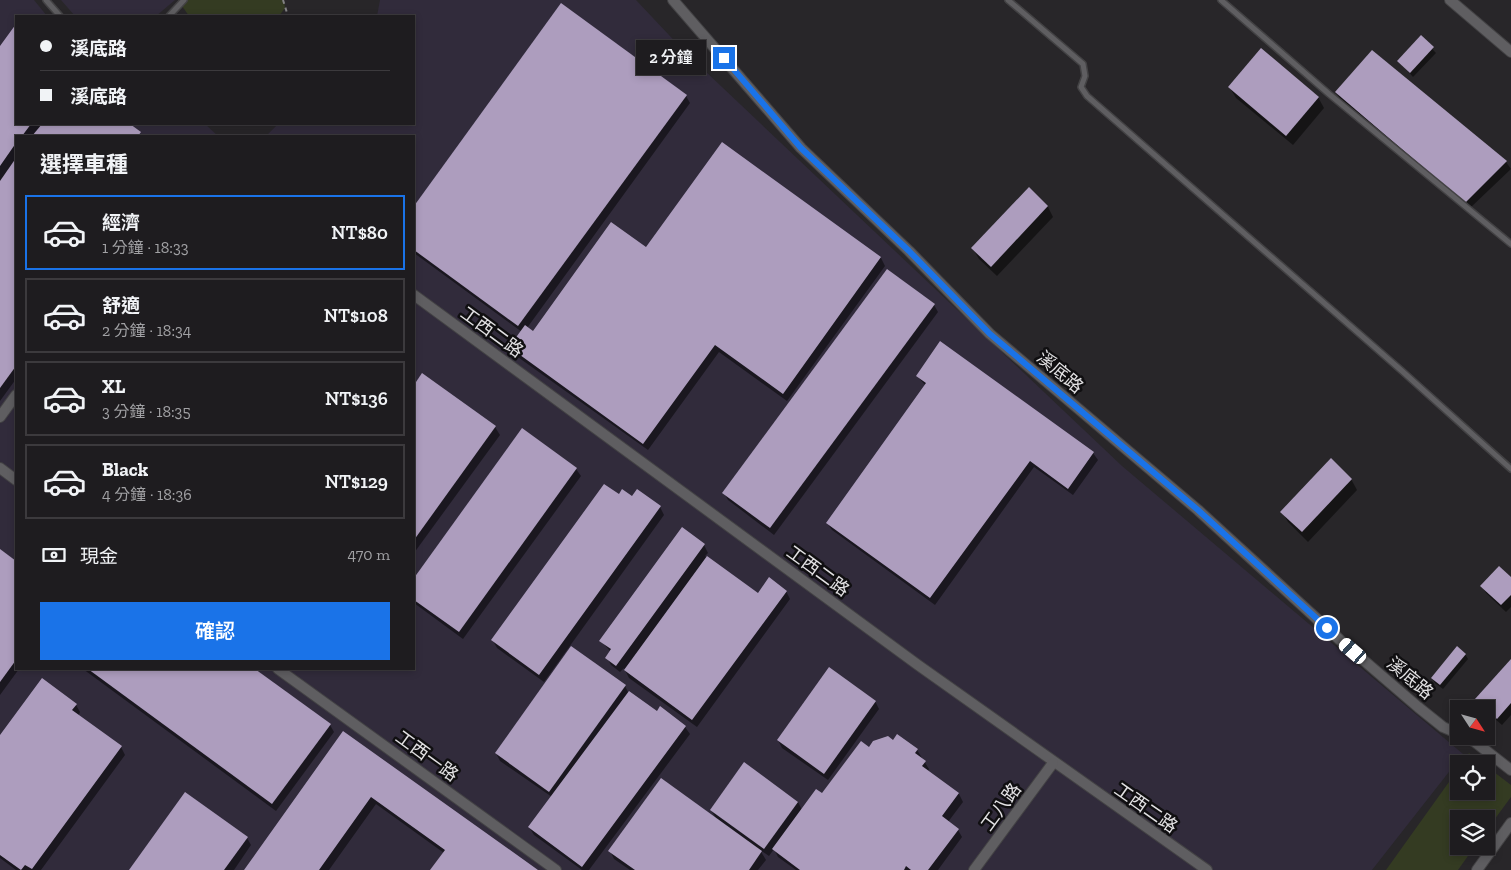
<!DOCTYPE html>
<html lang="zh-TW">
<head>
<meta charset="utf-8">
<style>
  :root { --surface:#1e1c1f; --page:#2b292c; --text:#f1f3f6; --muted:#a1a1a4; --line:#3c3a3d; --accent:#1a73e8 }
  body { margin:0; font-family:"Zilla Slab","Noto Sans TC",serif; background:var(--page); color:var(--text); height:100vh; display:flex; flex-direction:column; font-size:19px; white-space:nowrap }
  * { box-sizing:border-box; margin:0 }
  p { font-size:16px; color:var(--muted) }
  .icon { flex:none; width:28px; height:28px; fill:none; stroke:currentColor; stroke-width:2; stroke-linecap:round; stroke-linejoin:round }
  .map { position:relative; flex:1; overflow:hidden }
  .panel { position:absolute; left:15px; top:135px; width:400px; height:535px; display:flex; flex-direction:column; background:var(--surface); border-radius:0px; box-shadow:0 2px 8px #0003,0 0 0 1px var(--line) }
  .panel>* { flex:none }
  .top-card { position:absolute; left:15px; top:15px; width:400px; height:110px; border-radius:0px; box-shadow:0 2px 8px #0003,0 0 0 1px var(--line); display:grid; align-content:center; height:110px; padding:0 25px; background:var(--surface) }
  .needle { width:32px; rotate:126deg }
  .fabs { position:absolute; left:1450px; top:700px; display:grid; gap:10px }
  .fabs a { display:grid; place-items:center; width:45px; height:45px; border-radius:0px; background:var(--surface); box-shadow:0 2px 8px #0003,0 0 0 1px var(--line); font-size:25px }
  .end { position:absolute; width:22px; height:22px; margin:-11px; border:6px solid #1a73e8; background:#fff; box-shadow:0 0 0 2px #fff }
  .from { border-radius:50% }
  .bubble { position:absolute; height:35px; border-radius:0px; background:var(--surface); box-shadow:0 2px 8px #0003,0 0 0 1px var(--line); font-size:16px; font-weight:600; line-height:35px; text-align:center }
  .car { position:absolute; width:15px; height:30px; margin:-15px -8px; border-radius:6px; box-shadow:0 0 4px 1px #0007; background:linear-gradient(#fff 24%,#345 0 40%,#fff 0 76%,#345 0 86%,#fff 0) }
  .top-card b { display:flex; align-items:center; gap:18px; height:48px; font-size:19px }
  .top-card b+b { border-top:1px solid var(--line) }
  .top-card i { width:12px; height:12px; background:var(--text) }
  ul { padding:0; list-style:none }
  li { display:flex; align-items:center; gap:15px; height:75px; margin:0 10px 8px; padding:0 15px; border:2px solid var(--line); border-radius:0px }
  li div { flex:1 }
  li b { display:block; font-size:19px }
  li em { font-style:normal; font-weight:600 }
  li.selected { border-color:var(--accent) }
  li>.icon { width:45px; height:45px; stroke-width:1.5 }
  h2 { padding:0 25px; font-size:22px; line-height:60px }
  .pay { display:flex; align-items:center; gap:12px; height:55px; padding:0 25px; font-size:19px }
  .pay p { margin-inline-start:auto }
  .primary-button { display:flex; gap:10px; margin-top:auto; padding:10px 25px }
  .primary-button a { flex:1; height:58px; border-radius:0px; background:var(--accent); color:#fff; font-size:20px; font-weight:600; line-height:58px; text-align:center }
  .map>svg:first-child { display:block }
  .industrial { fill:#312b3b }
  .green { fill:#343b22 }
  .shadow { fill:#0007 }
  .building { fill:#ad9dbe }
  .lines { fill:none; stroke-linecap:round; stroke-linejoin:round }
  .service-casing { stroke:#434244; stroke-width:8 }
  .minor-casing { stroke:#434244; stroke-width:12 }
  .path { stroke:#838284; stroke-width:2; stroke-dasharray:4 4; stroke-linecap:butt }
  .service { stroke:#5f5e61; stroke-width:5 }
  .minor { stroke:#5f5e61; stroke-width:10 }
  .route { stroke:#1a73e8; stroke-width:6 }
  .labels { text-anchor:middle; stroke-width:5; stroke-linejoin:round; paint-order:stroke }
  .street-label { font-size:18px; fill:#e3e2e4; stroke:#100f11 }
</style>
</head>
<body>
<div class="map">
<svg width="1511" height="870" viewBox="0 0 1511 870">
  <rect width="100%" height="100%" fill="#282629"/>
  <!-- industrial -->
  <g class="industrial">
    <path d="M0,0h34l13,16h-31v108h189l13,12h-202v533h398v-533h-148l12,-12h136v-108h-37l3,-16h256l49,52 437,414 341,288 -91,116h-1372z"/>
    <path d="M61,0h114l-19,16h-81z"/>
  </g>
  <!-- green -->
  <g class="green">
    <path d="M188,0h96l1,8 -6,8h-90l-7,-10z"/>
    <path d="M1469,753l14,11h-21z"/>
    <path d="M1486,766l25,19v12l-25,34v-12h-27v27h16l-17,24h-72l73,-102v23h27z"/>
  </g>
  <!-- shadow -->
  <g class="shadow">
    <path d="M562,5l124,91 4,7 -163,225 6,4 114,-83 76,-105 158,114 4,8 -98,135 -68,-49 -71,98 -133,-95 -4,-8 11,-15 -108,-79v-45z"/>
    <path d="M16,26v98h112l14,12h-126v243l-16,22v-353z"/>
    <path d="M1421,37l15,16 -23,24 -14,-16z"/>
    <path d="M1230,88l88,9 6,11 -31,37 -57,-47z"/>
    <path d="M1336,92l170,70 5,7 -42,40 -129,-110z"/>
    <path d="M1029,189l19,18 5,10 -56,59 -18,-17 -6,-10z"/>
    <path d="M934,305l4,7 -164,223 -46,-35 -4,-7z"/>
    <path d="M941,343l152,110 5,7 -25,35 -39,-28 -99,138 -103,-75 -5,-7 99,-137 -9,-10z"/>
    <path d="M423,375l72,52 5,8 -86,118v-166z"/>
    <path d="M523,430l53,39 5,7 -118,163 -49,-36v-23z"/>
    <path d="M1351,479l6,11 -49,52 -20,-20 -6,-10z"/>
    <path d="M619,496l41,11 4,8 -120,167 -47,-34 -4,-7z"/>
    <path d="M704,545l4,8 -3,3 53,38 28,-3 4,8 -93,128 -68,-49 -5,-10 -4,4 -9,-7 -4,-7 4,-6 -10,-11z"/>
    <path d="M0,551l16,12v106h3l-19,26z"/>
    <path d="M1511,579v28l-5,5 -20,-19 -4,-7z"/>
    <path d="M1465,654l3,5 -25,30 -8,-6 -3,-5z"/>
    <path d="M1511,661v54l-9,10 -16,-14v-2l-5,-2 -4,-8z"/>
    <path d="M83,669h170l77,56 4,7 -58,79z"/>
    <path d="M625,686l3,6 29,21 28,14 5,7 -101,136h-7l-48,-35 -5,-8 23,-30 -52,-36 -4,-8z"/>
    <path d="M875,701l4,8 -51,71 -46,-32 -4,-8z"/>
    <path d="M76,705l4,7 -2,4 43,31 4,8 -84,115h-25l-16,-12v-121z"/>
    <path d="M343,733l193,137h-104l12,-17 -68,-49 -47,66h-84z"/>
    <path d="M893,742l24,8 12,19 -1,2 31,23 4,8 -15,20 10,8 4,7 -24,33h-142l-18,-13 -4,-8 -5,7 -9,-6 6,10 -8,10h-128l-16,-11 -4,-8 107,-31 -6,-10 87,-8 4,8 21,-15 46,-46z"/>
    <path d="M247,838l4,7 -17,25h-104z"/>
  </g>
  <!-- building -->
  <g class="building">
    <path d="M561,3l126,92 -169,231 -104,-76v-44z"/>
    <path d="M16,24v100h15l-9,12h-6v7l-16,23v-120z"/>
    <path d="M1421,35l13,12 -24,26 -13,-12z"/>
    <path d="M1261,48l58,49 -33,39 -58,-49z"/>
    <path d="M1372,50l135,111 -42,42 -130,-111z"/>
    <path d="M42,124h88l11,8 -3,4h-106z"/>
    <path d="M722,142l159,115 -98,137 -68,-49 -72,99 -134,-97 16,-22 8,6 78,-109 35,25z"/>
    <path d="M16,158v208l-16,22v-207z"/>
    <path d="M1029,187l19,19 -57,61 -20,-19z"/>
    <path d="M887,269l48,35 -165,224 -48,-35z"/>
    <path d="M940,341l154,111 -26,37 -38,-28 -100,137 -104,-75 100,-140 -10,-7z"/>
    <path d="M422,373l74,53 -82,114v-155z"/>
    <path d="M522,428l55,40 -118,164 -45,-32v-22z"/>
    <path d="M1331,458l21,21 -50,53 -22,-20z"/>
    <path d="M604,484l15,10 3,-5 10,7 5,-7 24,17 -122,169 -48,-35z"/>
    <path d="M682,527l23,17 -89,122 -11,-8 6,-9 -12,-8z"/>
    <path d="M0,549l16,12v99l-16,22z"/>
    <path d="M707,556l51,37 11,-16 18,14 -95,129 -68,-50z"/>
    <path d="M1499,566l12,11v18l-10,10 -21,-19z"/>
    <path d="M571,646l55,39 -77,107 -54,-39z"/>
    <path d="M1457,646l9,8 -26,31 -9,-7z"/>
    <path d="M1511,659v44l-14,16 -22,-20z"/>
    <path d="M829,667l47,34 -52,73 -47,-34z"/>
    <path d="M88,669h167l76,55 -59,80z"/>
    <path d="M42,678l35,26 -5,6 50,36 -90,123 -7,-4 -4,5 -21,-15v-120z"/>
    <path d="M629,691l28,20 3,-5 26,20 -104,141 -54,-40z"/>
    <path d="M343,731l195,139h-108l15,-20 -74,-53 -52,73h-75z"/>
    <path d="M897,734l21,15 -3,4 11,8 -4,5 37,27 -17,23 17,13 -31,41h-17l-5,-4 -2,4h-104l-28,-21 44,-60 6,4 39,-52 8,6 4,-6 15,-5 5,4z"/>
    <path d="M744,762l54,40 -34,47 -54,-39z"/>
    <path d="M661,778l101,73 -13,19h-114l-27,-19z"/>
    <path d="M185,792l63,45 -24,33h-95z"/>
  </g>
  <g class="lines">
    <!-- service casing -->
    <g class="service-casing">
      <g id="service">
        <path d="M46,0l14,16"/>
        <path d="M1008,0l75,64 2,12 -4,11 6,9 315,275 109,98"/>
        <path d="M1221,0l108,94 182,150"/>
        <path d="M169,16l15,-16"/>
      </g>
    </g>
    <!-- minor casing -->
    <g class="minor-casing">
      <g id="minor">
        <path d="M673,0l128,148 108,103 81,83 208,176 142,130 78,67 25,20 16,7"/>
        <path d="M1450,0l61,52"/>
        <path d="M414,295l504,370 289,205"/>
        <path d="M0,417l16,-22"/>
        <path d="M0,468l16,12"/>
        <path d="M278,669l278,201"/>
        <path d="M1463,736l12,6 36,28"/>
        <path d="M974,870l79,-107"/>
        <path d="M1477,870l34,-47"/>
      </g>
    </g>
    <!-- path -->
    <path class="path" d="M283,0l5,16"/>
    <!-- service -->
    <use href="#service" class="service"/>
    <!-- minor -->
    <use href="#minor" class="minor"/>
  </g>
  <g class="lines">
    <!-- route -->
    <path class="route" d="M724,58l77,90 108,103 81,83 208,176 129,118"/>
  </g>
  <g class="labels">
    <!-- street labels -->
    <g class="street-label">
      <text transform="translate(492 332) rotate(36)" y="6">工西二路</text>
      <text transform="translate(1060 372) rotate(40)" y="6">溪底路</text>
      <text transform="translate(818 571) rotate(36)" y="6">工西二路</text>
      <text transform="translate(1410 678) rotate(40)" y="6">溪底路</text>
      <text transform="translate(427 756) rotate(36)" y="6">工西一路</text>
      <text transform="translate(1001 807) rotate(-54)" y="6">工八路</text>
      <text transform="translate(1146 808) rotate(35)" y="6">工西二路</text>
    </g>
  </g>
</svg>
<div class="fabs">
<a><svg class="needle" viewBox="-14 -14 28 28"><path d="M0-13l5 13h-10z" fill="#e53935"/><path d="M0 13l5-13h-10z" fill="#a1a1a4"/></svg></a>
<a><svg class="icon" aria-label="locate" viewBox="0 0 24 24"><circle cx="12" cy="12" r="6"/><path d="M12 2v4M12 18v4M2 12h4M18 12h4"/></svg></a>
<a><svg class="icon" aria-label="layers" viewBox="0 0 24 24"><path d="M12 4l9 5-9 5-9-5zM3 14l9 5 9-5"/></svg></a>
</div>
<i class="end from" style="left:1327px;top:628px"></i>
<i class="end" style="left:724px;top:58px"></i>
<div class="bubble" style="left:636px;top:40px;width:70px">2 分鐘</div>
<i class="car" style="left:1353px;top:651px;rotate:311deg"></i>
<div class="top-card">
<b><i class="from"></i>溪底路</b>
<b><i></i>溪底路</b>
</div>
<section class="panel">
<h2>選擇車種</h2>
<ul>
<li class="selected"><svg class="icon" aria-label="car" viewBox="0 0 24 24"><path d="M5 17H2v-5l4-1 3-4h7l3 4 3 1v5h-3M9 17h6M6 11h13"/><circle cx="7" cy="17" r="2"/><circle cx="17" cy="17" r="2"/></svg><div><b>經濟</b><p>1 分鐘 · 18:33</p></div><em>NT$80</em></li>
<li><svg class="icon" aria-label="car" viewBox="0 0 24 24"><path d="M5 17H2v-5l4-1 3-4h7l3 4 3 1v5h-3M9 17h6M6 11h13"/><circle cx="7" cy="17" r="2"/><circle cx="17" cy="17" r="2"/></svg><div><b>舒適</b><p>2 分鐘 · 18:34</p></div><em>NT$108</em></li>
<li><svg class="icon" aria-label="car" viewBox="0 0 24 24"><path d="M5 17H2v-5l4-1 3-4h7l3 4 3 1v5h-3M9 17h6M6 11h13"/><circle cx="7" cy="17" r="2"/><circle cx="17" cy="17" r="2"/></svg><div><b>XL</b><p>3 分鐘 · 18:35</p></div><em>NT$136</em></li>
<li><svg class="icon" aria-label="car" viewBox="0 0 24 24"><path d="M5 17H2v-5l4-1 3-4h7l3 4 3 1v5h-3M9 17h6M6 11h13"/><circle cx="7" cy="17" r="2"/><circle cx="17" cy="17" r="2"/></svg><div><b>Black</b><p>4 分鐘 · 18:36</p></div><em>NT$129</em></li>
</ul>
<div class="pay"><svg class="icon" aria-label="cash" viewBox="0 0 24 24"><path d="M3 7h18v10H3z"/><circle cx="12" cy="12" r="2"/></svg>現金<p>470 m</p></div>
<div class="primary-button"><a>確認</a></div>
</section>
</div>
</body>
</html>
